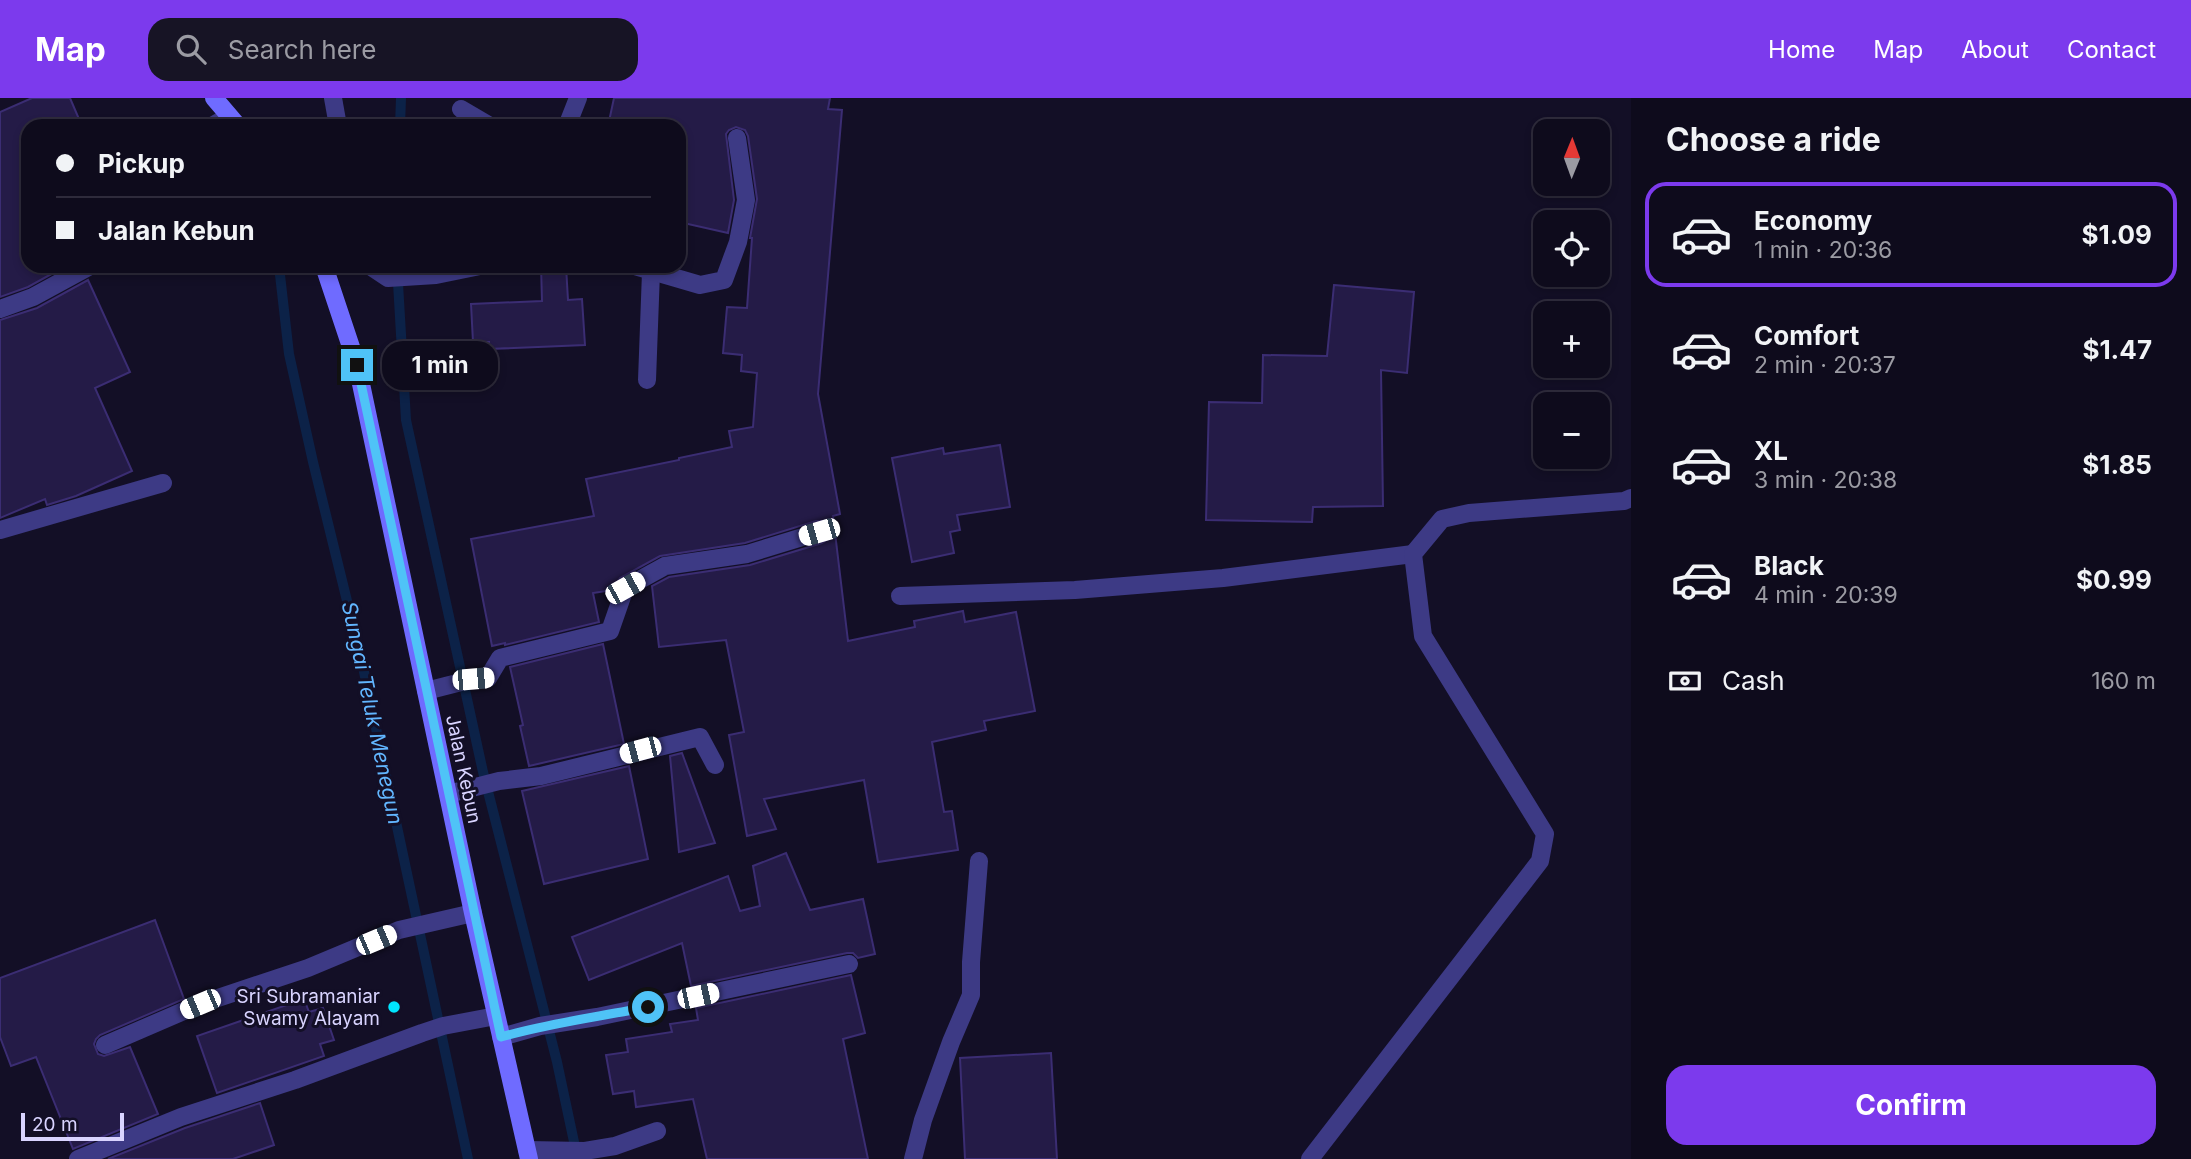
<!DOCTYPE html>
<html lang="en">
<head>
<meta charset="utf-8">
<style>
  :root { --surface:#0e0b1c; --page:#171425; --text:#f1f3f6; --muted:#9b9ba3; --line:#2e2b3b; --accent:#7c3aed }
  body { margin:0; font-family:Inter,sans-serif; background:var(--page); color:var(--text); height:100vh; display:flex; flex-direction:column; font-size:26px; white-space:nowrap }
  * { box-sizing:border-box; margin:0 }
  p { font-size:23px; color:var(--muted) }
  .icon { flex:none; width:38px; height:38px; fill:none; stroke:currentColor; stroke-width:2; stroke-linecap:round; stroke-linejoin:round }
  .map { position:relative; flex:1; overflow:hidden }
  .sheet { display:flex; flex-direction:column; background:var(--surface); width:560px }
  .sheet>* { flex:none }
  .top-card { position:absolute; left:21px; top:21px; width:665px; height:154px; border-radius:21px; box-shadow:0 4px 10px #0003,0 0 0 2px var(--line); display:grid; align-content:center; height:154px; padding:0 35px; background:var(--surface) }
  .needle { width:46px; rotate:1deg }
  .controls { position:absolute; left:1533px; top:21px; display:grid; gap:14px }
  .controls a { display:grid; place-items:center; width:77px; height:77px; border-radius:14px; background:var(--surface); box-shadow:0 4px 10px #0003,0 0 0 2px var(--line); font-size:35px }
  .scale { position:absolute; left:21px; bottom:18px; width:103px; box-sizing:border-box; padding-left:7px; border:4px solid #d9d4ff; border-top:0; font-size:19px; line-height:24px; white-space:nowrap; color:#d9d4ff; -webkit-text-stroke:5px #130f26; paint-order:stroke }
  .end { position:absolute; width:32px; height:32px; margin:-16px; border:9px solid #4fc3f7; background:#111; box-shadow:0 0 0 4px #111 }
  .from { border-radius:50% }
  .bubble { position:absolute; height:49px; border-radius:21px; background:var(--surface); box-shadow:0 4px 10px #0003,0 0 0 2px var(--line); font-size:23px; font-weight:700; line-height:49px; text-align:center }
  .car { position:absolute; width:21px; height:42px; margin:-21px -10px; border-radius:9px; box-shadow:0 0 5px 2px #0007; background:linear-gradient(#fff 24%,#345 0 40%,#fff 0 76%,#345 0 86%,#fff 0) }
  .top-card b { display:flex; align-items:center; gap:24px; height:66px; font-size:26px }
  .top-card b+b { border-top:2px solid var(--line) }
  .top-card i { width:18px; height:18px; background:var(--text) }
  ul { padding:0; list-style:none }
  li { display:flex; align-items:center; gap:21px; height:105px; margin:0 14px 10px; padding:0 21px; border:4px solid transparent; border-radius:21px }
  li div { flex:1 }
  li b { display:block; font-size:26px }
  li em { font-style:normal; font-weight:700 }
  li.current { border-color:var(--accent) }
  li>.icon { width:63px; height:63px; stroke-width:1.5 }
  h2 { padding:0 35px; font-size:32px; line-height:84px }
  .pay { display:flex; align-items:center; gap:18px; height:77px; padding:0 35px; font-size:26px }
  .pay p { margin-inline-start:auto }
  .cta { display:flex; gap:14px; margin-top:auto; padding:14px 35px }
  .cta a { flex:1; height:80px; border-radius:21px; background:var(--accent); color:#fff; font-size:28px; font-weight:700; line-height:80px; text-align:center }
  header { display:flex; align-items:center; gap:42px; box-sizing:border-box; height:98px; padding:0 35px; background:var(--accent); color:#fff }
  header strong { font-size:33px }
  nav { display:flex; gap:38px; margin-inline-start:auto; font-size:24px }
  .search { width:490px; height:63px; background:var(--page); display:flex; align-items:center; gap:18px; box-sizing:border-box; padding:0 24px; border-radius:21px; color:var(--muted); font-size:26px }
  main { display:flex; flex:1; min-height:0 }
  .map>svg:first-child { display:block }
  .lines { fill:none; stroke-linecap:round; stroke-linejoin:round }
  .stream { stroke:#0c2248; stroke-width:10 }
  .building { fill:#241b47; stroke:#3b2d73; stroke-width:2 }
  .service { stroke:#3d3a85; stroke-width:18 }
  .minor { stroke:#3d3a85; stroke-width:18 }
  .secondary { stroke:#6f6bff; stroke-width:18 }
  .route { stroke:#4fc3f7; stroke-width:9 }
  .poi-dot { fill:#00e5ff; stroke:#130f26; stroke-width:2.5 }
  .labels { text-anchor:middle; stroke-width:6; stroke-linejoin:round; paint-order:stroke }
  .street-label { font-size:19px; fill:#d9d4ff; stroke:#130f26 }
  .poi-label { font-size:19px; fill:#d9d4ff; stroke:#130f26; text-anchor:end }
  .water-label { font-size:21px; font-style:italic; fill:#62b6ff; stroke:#130f26 }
</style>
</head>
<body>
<header>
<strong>Map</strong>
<div class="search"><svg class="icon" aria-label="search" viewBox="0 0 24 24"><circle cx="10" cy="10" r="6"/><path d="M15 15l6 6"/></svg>Search here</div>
<nav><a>Home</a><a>Map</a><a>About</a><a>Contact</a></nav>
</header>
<main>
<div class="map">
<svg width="1631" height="1061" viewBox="0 0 1631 1061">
  <rect width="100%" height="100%" fill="#130f26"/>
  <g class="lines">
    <!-- stream -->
    <g class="stream">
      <path d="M400,28l1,-28"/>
      <path d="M279,168l10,88 24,108 48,196 107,501"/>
      <path d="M397,168l9,154 77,352 74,290 20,94"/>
    </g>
  </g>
  <!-- building -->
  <g class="building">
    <path d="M32,0h38l12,28h-54v140h38l-38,21 -28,10v-185z"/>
    <path d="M614,0h216l-2,11 14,1 -24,284 22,120 -7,2 15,125 67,-14 -1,-6 49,-10 2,11 51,-10 19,99 -51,10 2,9 -54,12 12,70 8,-1 6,39 -80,12 -14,-82 -100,19 12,30 -29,7 -18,-101 15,-3 -18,-92 -67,7 -7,-61 17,-9 81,-12 72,-22 6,-4 2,-5v-6l-8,-7h-6l-71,22 -85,13 -40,22 -8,12 -19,3 6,29 -94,23v-2l-13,3 -21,-107 123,-23 -8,-37 93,-19v-2l53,-11 -3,-16 24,-4 4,-54 -16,-2 1,-16 -19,-2 4,-46 20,1 5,-70h-2l7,-39 -9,-63 -3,-6 -9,-3 -7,3 -3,4 8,66 -6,33 -49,-11v-96h-71z"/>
    <path d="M541,168h25l2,34 14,-1 3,46 -96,4v-7h-16l-2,-38 71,-3z"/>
    <path d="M88,182l42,92 -35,16 37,83 -56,25 -29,9 -2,-6 -45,19v-198l37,-12z"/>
    <path d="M1334,187l80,7 -7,81 -26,-3 2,136 -70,1 -1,15 -106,-2 3,-118 53,1 1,-48 64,1z"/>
    <path d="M1000,347l10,62 -53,8 3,15 -10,2 4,21 -42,9 -20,-104 51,-10 1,6z"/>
    <path d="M603,546l21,100 -95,22 -9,-40 3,-1 -13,-58z"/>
    <path d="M682,655l33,90 -36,9 -9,-96z"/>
    <path d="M629,668l19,93 -104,25 -22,-93z"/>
    <path d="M786,755l24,57 53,-11 12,55 -17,4 -5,-5h-6l-156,33 -9,-43 -93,37 -17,-43 156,-61 12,35 20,-5 -7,-40z"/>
    <path d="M155,822l29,79 -84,36 -4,4 -2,5 4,10 6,2 26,-9 28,67 -85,35 -37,-92 -25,9 -11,-29v-59z"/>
    <path d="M851,877l14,58 -22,6 25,120h-161l-14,-60 -57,8 -2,-16 -21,3 -7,-39 22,-3 -2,-13 46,-7 -2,-8 28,-4 -2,-12z"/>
    <path d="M304,901l5,13 14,-4 11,32 -14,4 4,12 -107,37 -20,-57z"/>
    <path d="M1051,955l6,106h-92l-5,-101z"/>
    <path d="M260,1005l14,42 -41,14h-125l77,-31z"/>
  </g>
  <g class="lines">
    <!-- service -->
    <g class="service">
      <path d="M461,11l29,17"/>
      <path d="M212,28l17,-10"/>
      <path d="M647,282l4,-108"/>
      <path d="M900,498l175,-6 148,-12 190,-24"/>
      <path d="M501,939l39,-11 57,-9 252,-53"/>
      <path d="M527,1052l58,1 30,-5 42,-15"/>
    </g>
    <!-- minor -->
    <g class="minor">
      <path d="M333,0l5,28"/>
      <path d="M567,28l11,-28"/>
      <path d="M370,168l18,12 48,-3 44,-9"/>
      <path d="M635,168l65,19 24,-5 14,-38 8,-42 -9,-62"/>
      <path d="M0,211l33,-12 57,-31"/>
      <path d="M0,432l163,-47"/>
      <path d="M426,593l47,-12 15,-1 12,-20 110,-27 15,-43 40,-22 82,-12 72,-22"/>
      <path d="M448,696l51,-13 42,-5 159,-39 15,28"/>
      <path d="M105,947l95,-41 108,-36 91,-38 74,-17"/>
      <path d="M78,1061l103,-42 114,-37 127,-47 21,-7 53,-10"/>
      <path d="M913,1061l10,-39 28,-78 20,-47v-33l8,-101"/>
      <path d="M1310,1061l230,-298 5,-27 -122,-198 -10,-82 29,-35 27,-6 155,-12 7,-3"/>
    </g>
    <!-- secondary -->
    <g class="secondary">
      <path d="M214,0l24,28"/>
      <path d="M324,168l33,99 116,548 56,246"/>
    </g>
  </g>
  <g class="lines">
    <!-- route -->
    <path class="route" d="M357,267l144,672c48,-14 97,-20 147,-30"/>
  </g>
  <!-- markers -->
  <circle class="poi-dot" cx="394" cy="909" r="7"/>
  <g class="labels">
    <!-- street labels -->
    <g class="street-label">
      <text transform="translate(464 671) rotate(78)" y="7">Jalan Kebun</text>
    </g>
    <!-- poi labels -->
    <g class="poi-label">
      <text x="380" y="905">Sri Subramaniar<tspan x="380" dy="22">Swamy Alayam</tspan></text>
    </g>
    <!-- water labels -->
    <g class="water-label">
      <text transform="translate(372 615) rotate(78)" y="7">Sungai Teluk Menegun</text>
    </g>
  </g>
</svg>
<div class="controls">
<a><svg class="needle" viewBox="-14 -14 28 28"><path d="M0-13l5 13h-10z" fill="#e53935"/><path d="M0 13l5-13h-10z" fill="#9b9ba3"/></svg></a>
<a><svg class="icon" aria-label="locate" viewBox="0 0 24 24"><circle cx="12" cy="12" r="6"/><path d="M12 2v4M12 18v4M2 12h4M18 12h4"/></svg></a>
<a>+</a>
<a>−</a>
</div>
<div class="scale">20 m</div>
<i class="end from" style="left:648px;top:909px"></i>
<i class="end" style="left:357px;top:267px"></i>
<div class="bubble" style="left:382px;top:243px;width:116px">1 min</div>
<i class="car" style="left:819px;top:434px;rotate:254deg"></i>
<i class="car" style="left:625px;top:490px;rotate:61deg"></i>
<i class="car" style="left:473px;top:581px;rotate:85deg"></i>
<i class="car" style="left:640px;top:652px;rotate:255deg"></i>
<i class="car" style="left:376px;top:842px;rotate:67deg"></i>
<i class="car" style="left:698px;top:898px;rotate:78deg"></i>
<i class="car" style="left:200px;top:906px;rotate:247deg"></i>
<div class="top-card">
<b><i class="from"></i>Pickup</b>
<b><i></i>Jalan Kebun</b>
</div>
</div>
<section class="sheet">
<h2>Choose a ride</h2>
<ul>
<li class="current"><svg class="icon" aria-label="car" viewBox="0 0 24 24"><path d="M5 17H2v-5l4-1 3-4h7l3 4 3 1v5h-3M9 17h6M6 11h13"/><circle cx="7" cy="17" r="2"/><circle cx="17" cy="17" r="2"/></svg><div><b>Economy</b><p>1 min · 20:36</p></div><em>$1.09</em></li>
<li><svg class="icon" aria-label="car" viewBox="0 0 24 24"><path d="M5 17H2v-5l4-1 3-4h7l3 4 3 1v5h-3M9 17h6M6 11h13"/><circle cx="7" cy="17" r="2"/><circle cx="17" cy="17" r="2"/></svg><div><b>Comfort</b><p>2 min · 20:37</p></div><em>$1.47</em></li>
<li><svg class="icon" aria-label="car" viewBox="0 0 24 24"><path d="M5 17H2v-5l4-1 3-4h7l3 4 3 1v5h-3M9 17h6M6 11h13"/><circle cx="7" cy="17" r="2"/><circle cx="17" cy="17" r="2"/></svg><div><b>XL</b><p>3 min · 20:38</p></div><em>$1.85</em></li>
<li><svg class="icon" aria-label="car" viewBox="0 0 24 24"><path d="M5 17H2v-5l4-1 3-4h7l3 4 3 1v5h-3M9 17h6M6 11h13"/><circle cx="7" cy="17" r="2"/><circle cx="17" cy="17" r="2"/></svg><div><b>Black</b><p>4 min · 20:39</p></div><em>$0.99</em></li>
</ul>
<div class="pay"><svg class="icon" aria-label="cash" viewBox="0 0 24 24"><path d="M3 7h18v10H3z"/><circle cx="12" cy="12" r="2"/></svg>Cash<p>160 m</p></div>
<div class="cta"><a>Confirm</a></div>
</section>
</main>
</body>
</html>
